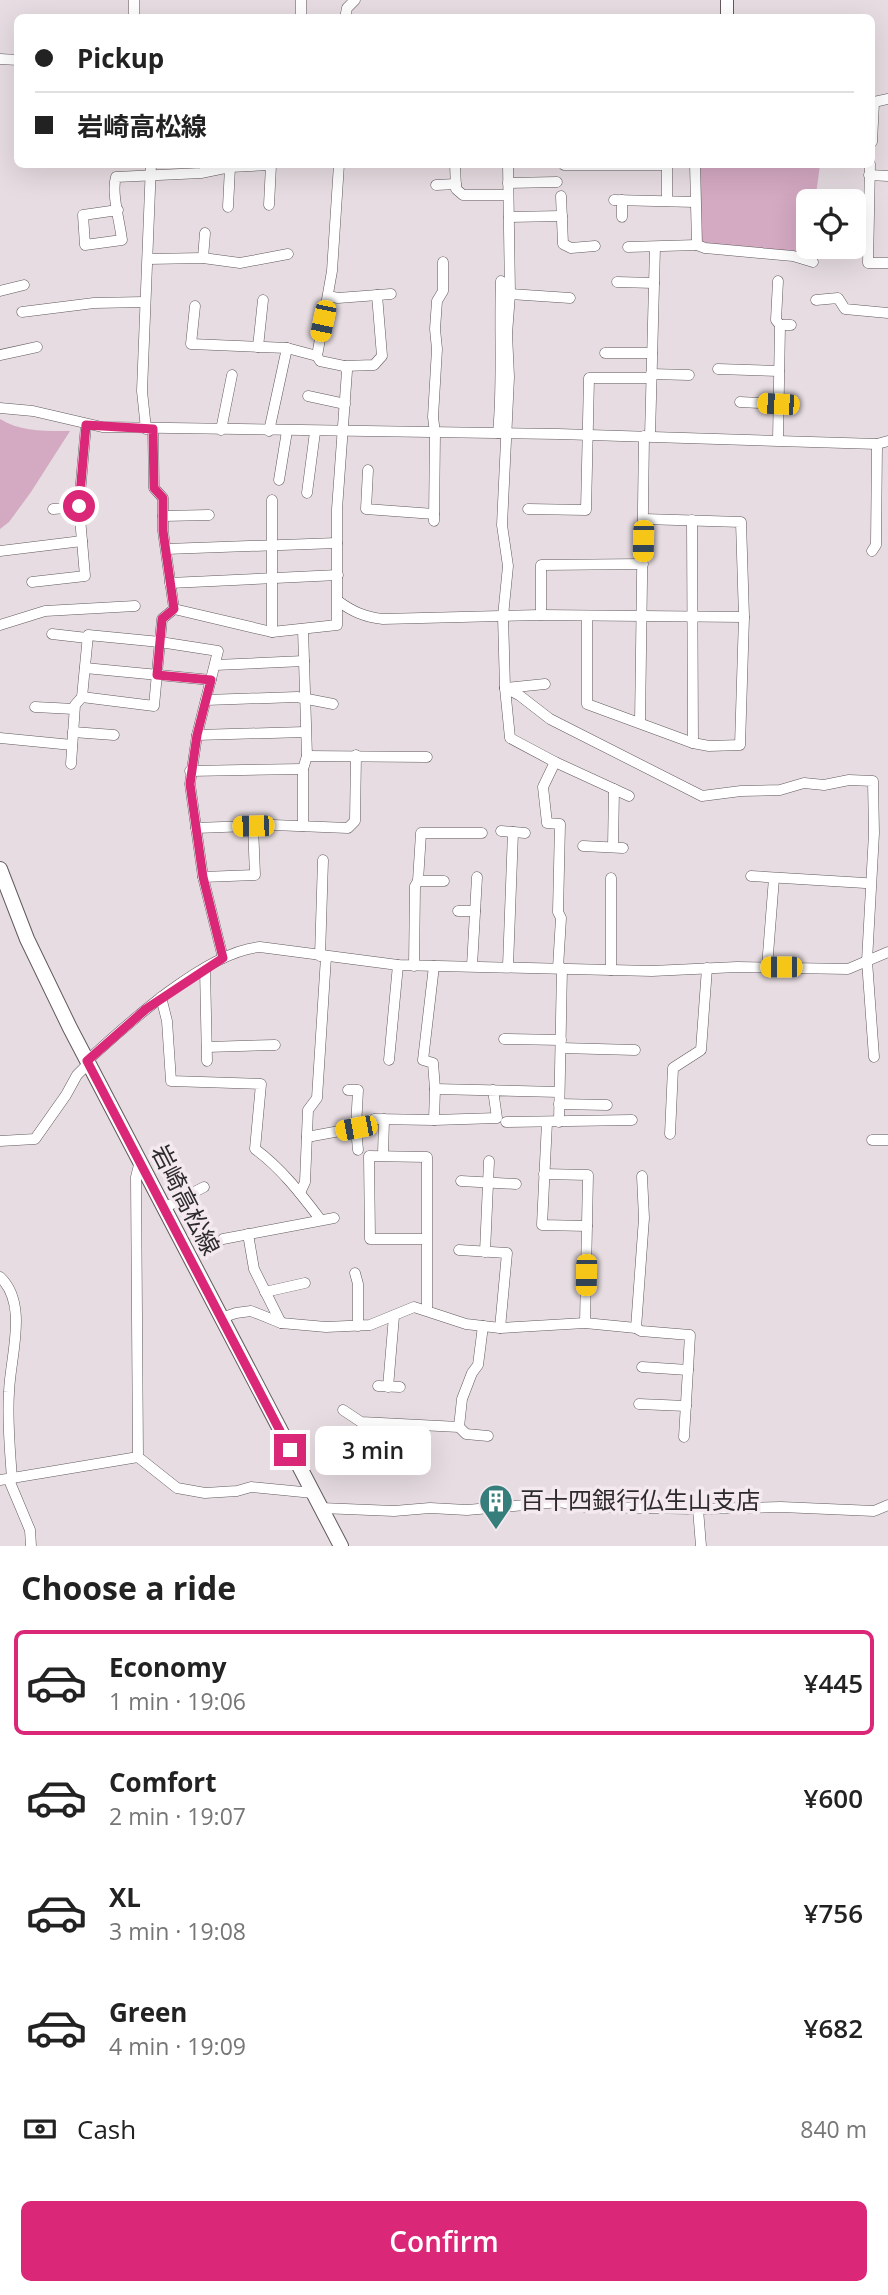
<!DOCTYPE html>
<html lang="en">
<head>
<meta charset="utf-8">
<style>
  :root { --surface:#fff; --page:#f2f2f2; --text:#222; --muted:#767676; --line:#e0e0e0; --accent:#db2777 }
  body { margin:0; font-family:"Open Sans","Noto Sans JP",sans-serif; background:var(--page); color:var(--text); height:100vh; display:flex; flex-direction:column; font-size:26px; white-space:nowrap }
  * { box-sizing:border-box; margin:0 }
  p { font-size:23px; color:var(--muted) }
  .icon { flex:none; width:38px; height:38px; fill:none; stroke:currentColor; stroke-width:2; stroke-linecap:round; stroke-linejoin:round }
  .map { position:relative; height:1546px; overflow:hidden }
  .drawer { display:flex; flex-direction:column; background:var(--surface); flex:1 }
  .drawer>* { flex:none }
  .banner { position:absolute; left:14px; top:14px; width:861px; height:154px; border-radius:10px; box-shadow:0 7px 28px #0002; display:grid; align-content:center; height:154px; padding:0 21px; background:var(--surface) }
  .fabs { position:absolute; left:796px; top:189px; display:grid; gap:14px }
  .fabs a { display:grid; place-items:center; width:70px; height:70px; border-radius:10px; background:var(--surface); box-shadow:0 7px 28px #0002; font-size:35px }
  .end { position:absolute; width:32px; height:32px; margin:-16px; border:9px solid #db2777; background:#fff; box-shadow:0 0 0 4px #fff }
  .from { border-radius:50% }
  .bubble { position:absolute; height:49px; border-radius:10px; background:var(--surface); box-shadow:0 7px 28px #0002; font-size:23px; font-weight:600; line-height:49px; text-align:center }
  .car { position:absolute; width:21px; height:42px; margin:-21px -10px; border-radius:9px; box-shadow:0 0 5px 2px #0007; background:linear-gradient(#f5c518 24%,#345 0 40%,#f5c518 0 76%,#345 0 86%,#f5c518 0) }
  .banner b { display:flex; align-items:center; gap:24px; height:66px; font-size:26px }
  .banner b+b { border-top:2px solid var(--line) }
  .banner i { width:18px; height:18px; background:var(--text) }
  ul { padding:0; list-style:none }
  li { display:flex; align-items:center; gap:21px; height:105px; margin:0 14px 10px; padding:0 7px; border:4px solid transparent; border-radius:10px }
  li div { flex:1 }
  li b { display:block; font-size:26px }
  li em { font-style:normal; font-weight:600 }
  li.current { border-color:var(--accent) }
  li>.icon { width:63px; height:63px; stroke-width:1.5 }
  h2 { padding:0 21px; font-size:32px; line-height:84px }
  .pay { display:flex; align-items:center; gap:18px; height:77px; padding:0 21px; font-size:26px }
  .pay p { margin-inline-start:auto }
  .cta { display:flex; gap:14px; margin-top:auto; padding:14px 21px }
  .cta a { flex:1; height:80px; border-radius:10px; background:var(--accent); color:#fff; font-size:28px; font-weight:600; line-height:80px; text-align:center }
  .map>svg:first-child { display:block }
  .green { fill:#d4a9c2 }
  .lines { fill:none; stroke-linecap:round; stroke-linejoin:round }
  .minor-casing { stroke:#61595d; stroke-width:11 }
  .tertiary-casing { stroke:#61595d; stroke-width:14 }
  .secondary-casing { stroke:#61595d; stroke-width:16 }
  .minor { stroke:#fff; stroke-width:10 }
  .tertiary { stroke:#fff; stroke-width:12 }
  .secondary { stroke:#fff; stroke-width:14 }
  .route { stroke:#db2777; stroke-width:9 }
  .labels { text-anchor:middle; stroke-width:7; stroke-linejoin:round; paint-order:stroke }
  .street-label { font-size:24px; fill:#2d2a2c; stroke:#f3e9ef }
  .poi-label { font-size:24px; fill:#2d2a2c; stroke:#f3e9ef; text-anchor:start }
</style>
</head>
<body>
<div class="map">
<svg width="888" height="1546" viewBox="0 0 888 1546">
  <rect width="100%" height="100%" fill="#e6dce1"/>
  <!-- green -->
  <g class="green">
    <path d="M700,165h120l-5,36h-7l-1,55 -106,-14z"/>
    <path d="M0,419c21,13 46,12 70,12l-39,61 -22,30 -9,7z"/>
  </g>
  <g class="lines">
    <!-- minor casing -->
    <g class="minor-casing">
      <g id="minor">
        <path d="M301,0v18"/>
        <path d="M134,18v-18"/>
        <path d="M345,18l2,-10 8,-8"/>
        <path d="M0,59l18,1"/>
        <path d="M872,101l2,1 -2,40"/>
        <path d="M874,102l14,-3"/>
        <path d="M455,164l1,25 7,6h45"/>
        <path d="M508,164l2,130 -3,40 2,43 -7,148 6,41 -5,50 2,72 5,50 45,24 74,34"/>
        <path d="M667,164v37"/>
        <path d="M695,164l2,81 8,3 88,8 20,6"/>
        <path d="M870,164l-2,99h20"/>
        <path d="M564,165h103"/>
        <path d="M869,175l19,1"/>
        <path d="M508,183l49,-1"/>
        <path d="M436,185l20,-1"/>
        <path d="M561,196l2,48 8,4 24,-2"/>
        <path d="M614,200l81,2"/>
        <path d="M622,200v17"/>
        <path d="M228,207l2,-40"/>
        <path d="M118,210l-35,5 2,30 37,-5c-2,-17 -11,-48 -6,-63l85,-4 29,-6 41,-2 -2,40"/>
        <path d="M509,217l53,-1"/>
        <path d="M628,247l69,-2"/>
        <path d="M203,258l2,-25"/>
        <path d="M148,259l55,-1 37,5 48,-9"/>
        <path d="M617,282l37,1"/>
        <path d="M0,291l24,-6"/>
        <path d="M510,294l60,4"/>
        <path d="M328,296l10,2 53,-4"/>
        <path d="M816,300l22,-2 7,11 43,4"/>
        <path d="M195,306l-4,38 96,4 30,8"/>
        <path d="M22,312l72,-9 50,-1"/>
        <path d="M780,325h11"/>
        <path d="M258,347l5,-47"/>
        <path d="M605,353h47"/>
        <path d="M0,355l37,-8"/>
        <path d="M344,366l30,-1 8,-9 -5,-61"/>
        <path d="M718,369l61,2"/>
        <path d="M651,374l38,1"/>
        <path d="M308,396l37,8"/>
        <path d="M740,402l38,2"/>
        <path d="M0,408l33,3 69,16 456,7 319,10 11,-3"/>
        <path d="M146,429l-4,-38 9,-227"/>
        <path d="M153,429l1,59 9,10v33l11,78"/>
        <path d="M221,430l11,-55"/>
        <path d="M269,431l18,-83"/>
        <path d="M498,433c5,-51 1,-101 3,-152"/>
        <path d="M650,436l5,-189"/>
        <path d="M778,440l2,-115 -4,-5 2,-39"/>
        <path d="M368,470l-2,39 68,5"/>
        <path d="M279,480l8,-49"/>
        <path d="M307,493l8,-61"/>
        <path d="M53,509l26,-2"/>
        <path d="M528,509l58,1 3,-132h62"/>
        <path d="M163,516l46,-1"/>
        <path d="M692,520l1,223"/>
        <path d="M434,521l1,-88 -2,-16 4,-68 -2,-20 2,-28 6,-10v-29"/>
        <path d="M166,549l171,-6"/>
        <path d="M0,551l82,-10"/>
        <path d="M872,551l4,-6 1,-101"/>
        <path d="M32,582l53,-6 -6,-70 7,-81"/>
        <path d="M170,583l168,-8"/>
        <path d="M338,601c15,11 27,16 45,18l158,-4 203,2"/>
        <path d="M174,609l98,23 65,-7v-116l10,-138 -3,-5 -24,-5 -3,-5 15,-85 7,-107"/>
        <path d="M541,615v-50l102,-1"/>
        <path d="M587,616v88l106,39 16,3 31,-1 4,-128 -3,-95 -97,-3"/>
        <path d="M0,625l45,-14 90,-5"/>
        <path d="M303,629l4,127 -4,13v57"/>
        <path d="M272,632v-132"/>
        <path d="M52,634l35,4"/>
        <path d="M215,665l89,-4"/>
        <path d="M85,668l126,12"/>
        <path d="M505,688l14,7 31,24 152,77 39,-5 39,-1 24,-7 20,2 25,-5 24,1 1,52 -7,128 7,96"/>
        <path d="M505,688l40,-4"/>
        <path d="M82,697l72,9 8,-87 12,-10"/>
        <path d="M206,700l91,-3 36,7"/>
        <path d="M35,707l39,2"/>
        <path d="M640,723l4,-287"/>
        <path d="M73,732l41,3"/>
        <path d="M197,735l108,-3"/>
        <path d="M0,738l72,7"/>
        <path d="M307,756l120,1"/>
        <path d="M555,762l-12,25 4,36 13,1 -2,88 3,6 -3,50"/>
        <path d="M71,764l4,-59 7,-8 6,-62 72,7 58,9 -21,84 -7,49 13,93 20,81"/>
        <path d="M190,771l113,-2"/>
        <path d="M196,828l77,-3 75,3 7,-7 1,-66"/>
        <path d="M501,831l24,2"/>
        <path d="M583,846l40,2"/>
        <path d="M613,847l1,-58"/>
        <path d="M751,876l114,7"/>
        <path d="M203,877l52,-2 -2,-49"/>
        <path d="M418,881h26"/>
        <path d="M458,911h17"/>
        <path d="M320,956l3,-96"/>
        <path d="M414,966l1,-80 3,-5 3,-48h61"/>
        <path d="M434,966l-11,94 10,3 2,26"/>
        <path d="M472,966l5,-89"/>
        <path d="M508,966l5,-134"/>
        <path d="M767,967l7,-89"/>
        <path d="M205,969l2,92"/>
        <path d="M611,970v-92"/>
        <path d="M161,997l6,24 4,60 90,3 -6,65c26,19 46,45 65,70"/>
        <path d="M504,1039l57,1"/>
        <path d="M207,1047l68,-2"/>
        <path d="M561,1048l74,2"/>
        <path d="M389,1060l9,-95"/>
        <path d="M87,1061c39,-36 120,-110 173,-114l138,18 254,6 85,-4 111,2 40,-17"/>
        <path d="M348,1090h10l-2,38 2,22"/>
        <path d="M493,1090l4,28 -63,2 1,-31 124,3"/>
        <path d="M559,1104l48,1"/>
        <path d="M374,1119l60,1"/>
        <path d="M506,1122l126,-2"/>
        <path d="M547,1122l-5,103 45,1"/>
        <path d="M559,1122l3,-154"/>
        <path d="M670,1134l3,-66 28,-18 6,-82"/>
        <path d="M307,1137l49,-9"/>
        <path d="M872,1140h16"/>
        <path d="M0,1141l35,-2 31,-44 11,-20 11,-11"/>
        <path d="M383,1155l1,-36"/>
        <path d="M544,1174l44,1 -3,148"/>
        <path d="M461,1181l55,3"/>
        <path d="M300,1193l5,-11 3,-72 9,-12 9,-141"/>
        <path d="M164,1208l40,-21"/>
        <path d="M248,1234l6,35 27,54"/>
        <path d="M223,1239l111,-21"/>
        <path d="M459,1250l48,3 -7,75"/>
        <path d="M485,1252l4,-91"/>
        <path d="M355,1273l3,11v42"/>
        <path d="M0,1277c29,27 10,80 9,115 -2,29 1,58 3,87"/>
        <path d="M265,1292l40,-9"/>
        <path d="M427,1310v-153l-58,-1 1,83h57"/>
        <path d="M221,1318l15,-5 15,-2 30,12 45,4 44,-2 44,-18 52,17 34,4 85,-5 51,5 8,-110 -2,-42"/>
        <path d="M636,1328l5,3 49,4 -6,102"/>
        <path d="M642,1367l46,3"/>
        <path d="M378,1386l22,1"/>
        <path d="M388,1387l6,-71"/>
        <path d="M639,1404l47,2"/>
        <path d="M343,1410l18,12 98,5 7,7 22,2"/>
        <path d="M459,1427l3,-28 10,-26 6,-8 5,-39"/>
        <path d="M138,1457l-2,-280 4,-16"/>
        <path d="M0,1480l138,-23 39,31 28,5 32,-2 14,-4 62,6"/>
        <path d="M9,1480l21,50 1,16"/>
        <path d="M321,1508l73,3 36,-3 37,2 93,-8 26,5 112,2"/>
        <path d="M701,1546l-3,-37 83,-2 93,4 14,-6"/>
      </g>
    </g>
    <!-- tertiary casing -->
    <g class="tertiary-casing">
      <path id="tertiary" d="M727,18v-18"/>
    </g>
    <!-- secondary casing -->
    <g class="secondary-casing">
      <path id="secondary" d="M0,869l27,70 43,89 271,518"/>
    </g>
    <!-- minor -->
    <use href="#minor" class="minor"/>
    <!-- tertiary -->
    <use href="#tertiary" class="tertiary"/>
    <!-- secondary -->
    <use href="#secondary" class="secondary"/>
  </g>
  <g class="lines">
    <!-- route -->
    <path class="route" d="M79,506l7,-81 67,4 1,59 9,10v33l11,78 -12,10 -5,56 54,5 -14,55 -7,49 13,93 20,81 -77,51 -59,52 203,389"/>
  </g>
  <!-- icons -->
  <defs>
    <g id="building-pin" transform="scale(1.75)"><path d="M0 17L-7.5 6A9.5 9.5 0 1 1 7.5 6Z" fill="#357e7c" stroke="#f3e9ef"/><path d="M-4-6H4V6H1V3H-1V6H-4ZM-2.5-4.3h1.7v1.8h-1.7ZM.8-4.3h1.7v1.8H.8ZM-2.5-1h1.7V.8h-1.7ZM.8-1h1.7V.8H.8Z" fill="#fff"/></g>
  </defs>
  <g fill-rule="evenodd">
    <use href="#building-pin" x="496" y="1501"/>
  </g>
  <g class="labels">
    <!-- street labels -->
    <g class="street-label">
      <text transform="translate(185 1200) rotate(63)" y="8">岩崎高松線</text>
    </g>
    <!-- poi labels -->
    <g class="poi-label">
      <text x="520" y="1509">百十四銀行仏生山支店</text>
    </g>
  </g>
</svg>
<div class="fabs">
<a><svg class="icon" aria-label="locate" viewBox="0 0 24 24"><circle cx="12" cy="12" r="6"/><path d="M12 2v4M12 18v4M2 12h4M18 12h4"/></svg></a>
</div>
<i class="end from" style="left:79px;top:506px"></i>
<i class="end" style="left:290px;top:1450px"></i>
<div class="bubble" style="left:315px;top:1426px;width:116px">3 min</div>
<i class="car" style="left:323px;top:321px;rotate:192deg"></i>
<i class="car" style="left:778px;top:404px;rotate:273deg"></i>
<i class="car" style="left:643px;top:541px;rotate:181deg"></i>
<i class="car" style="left:253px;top:826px;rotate:269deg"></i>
<i class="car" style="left:781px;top:967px;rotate:270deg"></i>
<i class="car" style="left:356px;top:1128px;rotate:259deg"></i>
<i class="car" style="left:586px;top:1275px;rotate:181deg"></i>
<div class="banner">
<b><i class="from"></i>Pickup</b>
<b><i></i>岩崎高松線</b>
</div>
</div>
<section class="drawer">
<h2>Choose a ride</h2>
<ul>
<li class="current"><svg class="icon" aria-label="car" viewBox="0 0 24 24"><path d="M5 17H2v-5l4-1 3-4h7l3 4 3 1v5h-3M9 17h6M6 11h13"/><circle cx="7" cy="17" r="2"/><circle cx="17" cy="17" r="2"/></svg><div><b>Economy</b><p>1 min · 19:06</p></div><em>¥445</em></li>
<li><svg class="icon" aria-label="car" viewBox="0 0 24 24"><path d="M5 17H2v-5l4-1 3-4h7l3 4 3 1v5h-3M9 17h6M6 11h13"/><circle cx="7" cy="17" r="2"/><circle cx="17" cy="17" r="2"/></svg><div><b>Comfort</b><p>2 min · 19:07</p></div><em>¥600</em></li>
<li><svg class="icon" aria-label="car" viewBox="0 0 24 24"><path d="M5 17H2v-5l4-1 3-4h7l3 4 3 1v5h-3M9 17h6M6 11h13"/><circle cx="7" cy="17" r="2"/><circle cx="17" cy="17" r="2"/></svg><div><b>XL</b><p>3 min · 19:08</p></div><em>¥756</em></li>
<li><svg class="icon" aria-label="car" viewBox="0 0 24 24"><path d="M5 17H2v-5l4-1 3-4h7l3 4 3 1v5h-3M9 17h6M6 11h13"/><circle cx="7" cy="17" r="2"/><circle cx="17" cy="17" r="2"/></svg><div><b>Green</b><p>4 min · 19:09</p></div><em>¥682</em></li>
</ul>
<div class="pay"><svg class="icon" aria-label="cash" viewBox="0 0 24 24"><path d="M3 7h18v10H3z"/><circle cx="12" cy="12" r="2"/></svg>Cash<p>840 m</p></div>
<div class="cta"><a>Confirm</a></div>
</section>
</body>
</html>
